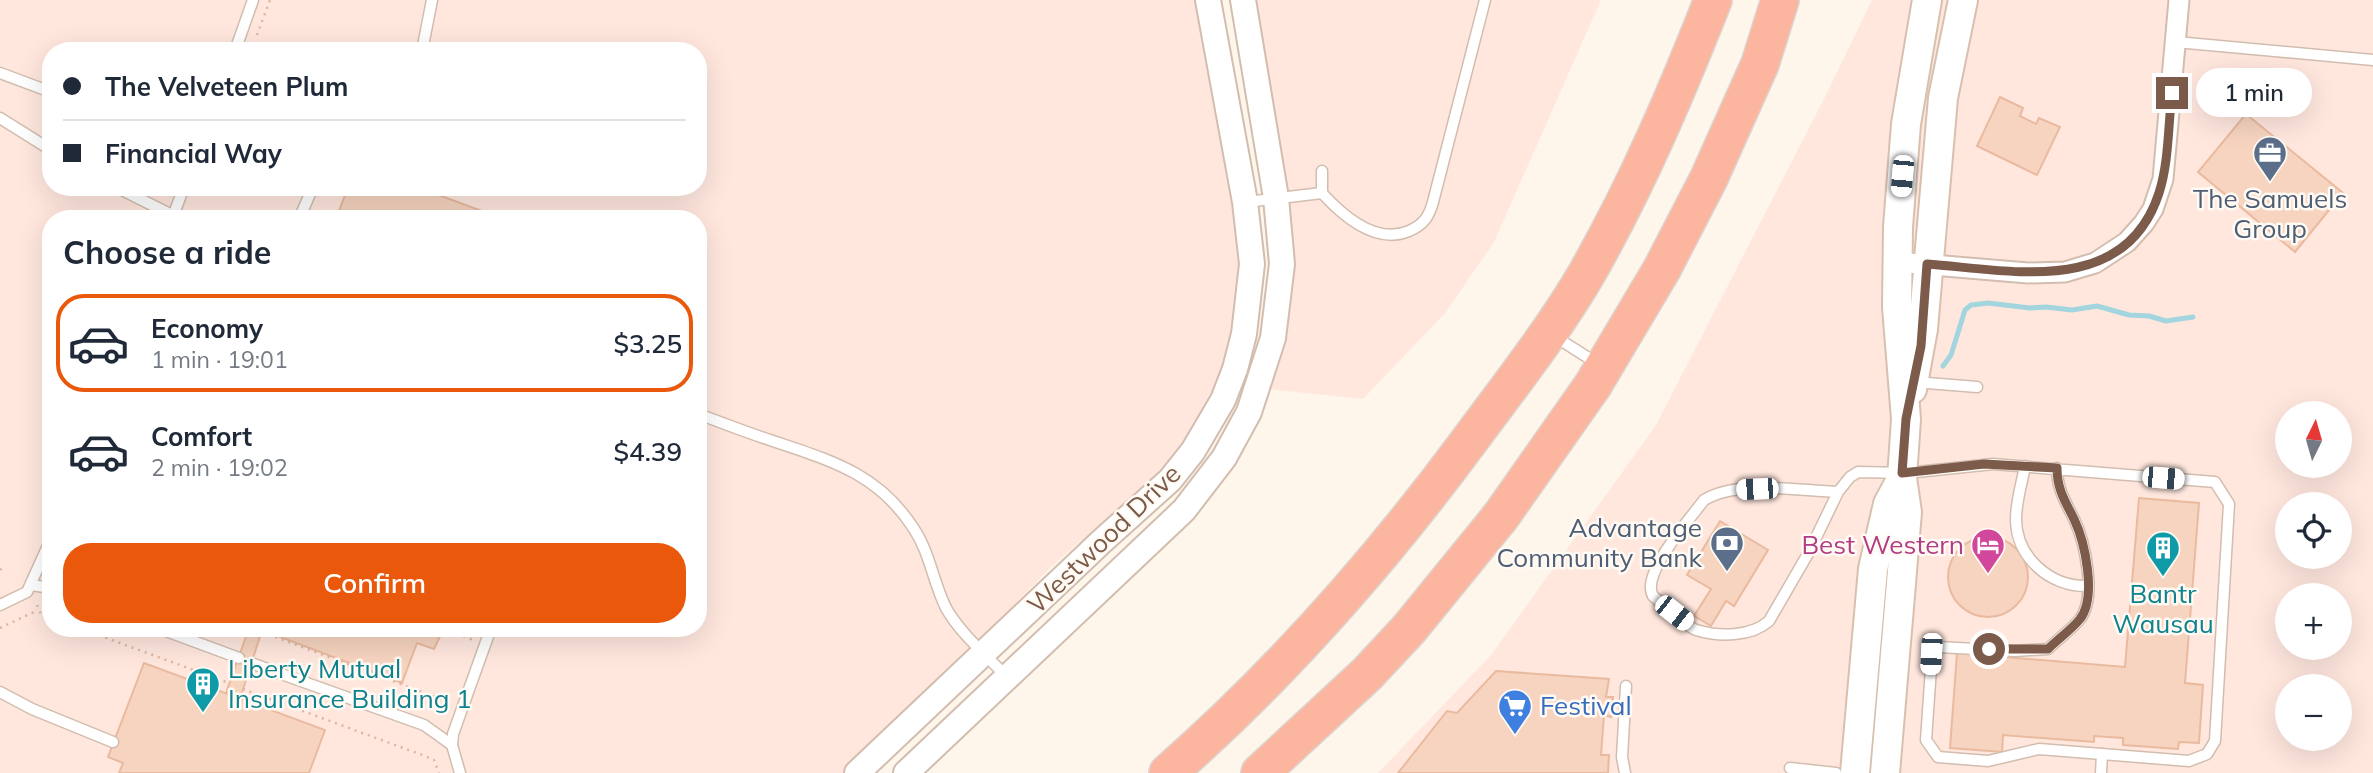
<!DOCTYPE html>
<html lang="en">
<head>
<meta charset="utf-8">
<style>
  :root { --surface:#fff; --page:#f2f2f3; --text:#1f2937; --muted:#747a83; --line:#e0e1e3; --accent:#ea580c }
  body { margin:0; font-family:Mulish,sans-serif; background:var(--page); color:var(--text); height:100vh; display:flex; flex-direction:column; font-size:26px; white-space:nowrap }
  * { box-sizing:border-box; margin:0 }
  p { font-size:23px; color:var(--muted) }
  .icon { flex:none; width:38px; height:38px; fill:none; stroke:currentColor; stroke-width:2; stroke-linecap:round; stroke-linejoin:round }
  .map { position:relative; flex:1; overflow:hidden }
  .side { position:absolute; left:42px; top:210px; width:665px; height:427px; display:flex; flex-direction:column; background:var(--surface); border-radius:28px; box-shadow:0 7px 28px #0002 }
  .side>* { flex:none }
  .top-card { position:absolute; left:42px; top:42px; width:665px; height:154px; border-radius:28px; box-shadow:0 7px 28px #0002; display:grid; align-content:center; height:154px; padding:0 21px; background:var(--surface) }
  .needle { width:46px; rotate:5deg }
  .fabs { position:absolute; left:2275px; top:401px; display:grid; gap:14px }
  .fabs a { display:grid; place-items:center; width:77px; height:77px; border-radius:50%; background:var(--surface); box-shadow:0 7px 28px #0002; font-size:35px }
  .end { position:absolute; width:32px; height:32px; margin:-16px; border:9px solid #7c5b4a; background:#fff; box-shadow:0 0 0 4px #fff }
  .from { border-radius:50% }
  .bubble { position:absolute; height:49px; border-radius:24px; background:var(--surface); box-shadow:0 7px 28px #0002; font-size:23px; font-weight:600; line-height:49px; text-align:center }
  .car { position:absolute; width:21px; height:42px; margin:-21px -10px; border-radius:9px; box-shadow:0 0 5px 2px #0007; background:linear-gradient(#fff 24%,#345 0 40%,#fff 0 76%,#345 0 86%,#fff 0) }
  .top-card b { display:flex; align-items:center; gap:24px; height:66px; font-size:26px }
  .top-card b+b { border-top:2px solid var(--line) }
  .top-card i { width:18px; height:18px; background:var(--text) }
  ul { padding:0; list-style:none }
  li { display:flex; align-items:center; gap:21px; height:98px; margin:0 14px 10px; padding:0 7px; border:4px solid transparent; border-radius:28px }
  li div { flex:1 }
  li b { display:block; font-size:26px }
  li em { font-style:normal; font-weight:600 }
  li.active { border-color:var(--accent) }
  li>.icon { width:63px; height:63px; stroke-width:1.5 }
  h2 { padding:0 21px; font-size:32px; line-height:84px }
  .cta { display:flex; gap:14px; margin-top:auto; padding:14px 21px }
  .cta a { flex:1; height:80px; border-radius:28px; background:var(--accent); color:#fff; font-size:28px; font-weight:600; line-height:80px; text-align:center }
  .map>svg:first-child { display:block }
  .commercial { fill:#ffe7de; fill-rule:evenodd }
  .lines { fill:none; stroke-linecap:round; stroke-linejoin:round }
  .stream { stroke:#a2d5dd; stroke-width:5 }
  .building { fill:#f6d4c0; stroke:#eaba9f; stroke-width:2 }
  .service-casing { stroke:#d2bdae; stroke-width:13 }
  .minor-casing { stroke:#d2bdae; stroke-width:23 }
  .tertiary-casing { stroke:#d2bdae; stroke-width:28 }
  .secondary-casing { stroke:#d8c0ae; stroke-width:32 }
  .motorway-casing { stroke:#ddd4d0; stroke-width:40 }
  .path { stroke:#dcb7a2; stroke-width:2.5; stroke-dasharray:2 5; stroke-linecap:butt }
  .service { stroke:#fff; stroke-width:10 }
  .minor { stroke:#fff; stroke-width:19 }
  .tertiary { stroke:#fff; stroke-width:24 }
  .secondary { stroke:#fff; stroke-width:28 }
  .motorway { stroke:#fcb59e; stroke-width:37 }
  .route { stroke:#7c5b4a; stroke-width:9 }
  .labels { text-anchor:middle; stroke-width:5; stroke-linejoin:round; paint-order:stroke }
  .service-label { font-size:26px; fill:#4e5e75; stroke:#fffaf3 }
  .street-label { font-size:26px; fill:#7c5b4a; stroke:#fffaf3 }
  .hotel-label { font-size:26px; fill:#b23c85; stroke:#fffaf3; text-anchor:end }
  .culture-label { font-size:26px; fill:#0d838f; stroke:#fffaf3 }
  .shop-label { font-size:26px; fill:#366cbe; stroke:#fffaf3; text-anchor:start }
</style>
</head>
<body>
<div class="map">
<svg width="2373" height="773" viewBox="0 0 2373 773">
  <rect width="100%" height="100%" fill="#fef6eb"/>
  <!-- commercial -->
  <g class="commercial">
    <path d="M0,0h1198l38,208 5,50 -3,64 -19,63 -43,73 -69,66 -29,19 -30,27 -102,107 -103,96h-843zM51,51h647v136h-647zM51,219h647v409h-647z"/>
    <path d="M1253,0h348l-107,242 -48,70 -83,87 -96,-10 11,-40z"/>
    <path d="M1872,0h501v773h-995l114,-119 164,-229 168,-326zM2287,413h53v53h-53zM2287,504h53v52h-53zM2287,595h53v53h-53zM2287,686h53v52h-53z"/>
  </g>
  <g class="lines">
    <!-- stream -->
    <path class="stream" d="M1943,366l8,-11 14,-45 6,-5 17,-2 42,5 16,-1 26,3 25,-4 32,9 20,1 17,5 27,-4"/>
  </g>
  <!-- building -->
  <g class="building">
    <path d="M2000,97l23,11 -3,8 16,8 3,-6 21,9 -23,48 -60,-29z"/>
    <path d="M2246,114l97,79 -48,59 -97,-80z"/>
    <path d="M348,187h69l65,24 -3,8h-143z"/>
    <path d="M2139,498l60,5 -14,180 18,2 -4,58 -20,-1 -1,7 -55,-4v-7l-29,-2v6l-91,-7 -1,17 -52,-4 7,-95 168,14z"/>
    <path d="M1720,521l48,29 -34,56 -8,-5 -15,25 -17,-10 17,-27 -24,-14z"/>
    <circle cx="1988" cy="577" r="40"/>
    <path d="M249,628h195l-10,21 -17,-6 -15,40 -140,-53 -22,69 -14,-6z"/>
    <path d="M144,663l181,67 -16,43h-190l4,-10 -15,-6z"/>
    <path d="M1496,671l113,8 -3,18h7l-2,20 -7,-2 -3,40h8l-1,18h-210l49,-62 10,2z"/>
  </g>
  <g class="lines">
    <!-- service casing -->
    <g class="service-casing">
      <g id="service">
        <path d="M2176,42l197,18"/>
        <path d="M235,51l18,-51"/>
        <path d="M422,51l10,-51"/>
        <path d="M0,73l51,19"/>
        <path d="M0,118l51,32"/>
        <path d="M1322,171v22c20,22 54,52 87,38 14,-6 20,-14 24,-29l52,-202"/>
        <path d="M116,187l64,32"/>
        <path d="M1246,202l76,-9"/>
        <path d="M172,219l12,-32"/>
        <path d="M299,219l14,-32"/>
        <path d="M1554,336l44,28"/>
        <path d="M1915,382l62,5"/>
        <path d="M698,414c25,9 50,19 75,27 59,20 106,33 141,88 16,24 19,53 32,79 14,25 40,47 60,68"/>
        <path d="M2025,466c-3,17 -9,35 -9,53 0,38 34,68 71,67"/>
        <path d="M1838,492c-39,-1 -100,-13 -134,8 -14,19 -64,74 -51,96 11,9 31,29 43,34 23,7 55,7 73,-9l40,-69 29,-60 12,-15 8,-5 49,1 86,-9 222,18 14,22 -14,237 -8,13 -18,7 -150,-12 -51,12 -50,-4 -12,-17 6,-86 6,-7 77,4 33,-2c10,-10 23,-19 32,-30 17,-22 5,-77 -6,-100 -9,-18 -17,-30 -17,-51"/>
        <path d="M31,585l20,3"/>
        <path d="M0,605l27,-13 24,-53"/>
        <path d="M158,628l81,30"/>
        <path d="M251,663l173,62 28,20"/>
        <path d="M0,692l32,17 81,33"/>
        <path d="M1790,768l46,5"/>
        <path d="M460,773l-8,-28 1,-11 38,-106"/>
        <path d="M1625,773l-3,-16 4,-71"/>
        <path d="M2101,773l1,-19"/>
      </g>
    </g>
    <!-- minor casing -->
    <g class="minor-casing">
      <path id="minor" d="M1897,262l131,11 37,-1 30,-9 32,-21 17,-19 9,-14 10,-30 16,-179"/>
    </g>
    <!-- tertiary casing -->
    <g class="tertiary-casing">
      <g id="tertiary">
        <path d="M857,773l245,-232 68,-61 23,-29 30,-51 12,-31 9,-35 8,-70 -7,-62 -37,-202"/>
        <path d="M906,773l278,-263 40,-52 25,-46 24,-74 9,-74 -6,-66 -33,-198"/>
      </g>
    </g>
    <!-- secondary casing -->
    <g class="secondary-casing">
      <g id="secondary">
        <path d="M1912,389l11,-60 20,-231 20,-98"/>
        <path d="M1855,773l18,-204 15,-65 14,-26"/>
        <path d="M1885,773l22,-261 -5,-34 4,-59 -9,-112 1,-80 8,-103 21,-124"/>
      </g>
    </g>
    <!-- motorway casing -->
    <g class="motorway-casing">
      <g id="motorway">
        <path d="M1168,773c114,-100 214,-214 304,-336 40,-54 81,-106 115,-164 50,-88 89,-179 126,-273"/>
        <path d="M1260,773l107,-99 42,-45 92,-113 92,-131 69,-116 47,-91 51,-114 20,-64"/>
      </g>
    </g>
    <!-- path -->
    <g class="path">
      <path d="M257,35l13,-35"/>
      <path d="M0,570l3,-4"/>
      <path d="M37,605l4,9 10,4"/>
      <path d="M0,628l38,-18"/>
      <path d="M79,628l150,55"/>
      <path d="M444,628l29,12"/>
      <path d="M262,632l187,70"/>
      <path d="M243,689l182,67 9,4 5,13"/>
    </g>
    <!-- service -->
    <use href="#service" class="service"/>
    <!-- minor -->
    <use href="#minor" class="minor"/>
    <!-- tertiary -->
    <use href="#tertiary" class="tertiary"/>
    <!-- secondary -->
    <use href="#secondary" class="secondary"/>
    <!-- motorway -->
    <use href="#motorway" class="motorway"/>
  </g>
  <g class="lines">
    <!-- route -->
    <path class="route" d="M1989,649h59c10,-10 23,-19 32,-30 17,-22 5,-77 -6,-100 -9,-18 -17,-30 -17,-51l-73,-4 -82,9 4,-54 15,-73 6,-82c83,6 198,34 232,-71 10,-31 9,-67 13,-100"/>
  </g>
  <!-- icons -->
  <defs>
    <g id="office-pin" transform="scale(1.75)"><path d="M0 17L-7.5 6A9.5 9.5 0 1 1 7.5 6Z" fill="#5c6f8a" stroke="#fffaf3"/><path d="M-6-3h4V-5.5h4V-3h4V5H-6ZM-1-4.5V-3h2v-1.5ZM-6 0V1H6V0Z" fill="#fff"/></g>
    <g id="bank-pin" transform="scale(1.75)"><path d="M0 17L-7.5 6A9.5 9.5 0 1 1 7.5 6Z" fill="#5c6f8a" stroke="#fffaf3"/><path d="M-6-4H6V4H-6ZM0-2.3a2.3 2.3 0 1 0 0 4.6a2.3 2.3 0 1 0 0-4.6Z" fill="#fff"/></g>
    <g id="hotel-pin" transform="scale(1.75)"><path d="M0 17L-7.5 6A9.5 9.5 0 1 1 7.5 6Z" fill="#d1479c" stroke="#fffaf3"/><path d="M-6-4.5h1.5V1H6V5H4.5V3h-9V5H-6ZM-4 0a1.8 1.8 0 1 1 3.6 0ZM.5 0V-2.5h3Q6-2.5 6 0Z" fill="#fff"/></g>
    <g id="building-pin" transform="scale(1.75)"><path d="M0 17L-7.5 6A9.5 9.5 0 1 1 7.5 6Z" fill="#0f9aa8" stroke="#fffaf3"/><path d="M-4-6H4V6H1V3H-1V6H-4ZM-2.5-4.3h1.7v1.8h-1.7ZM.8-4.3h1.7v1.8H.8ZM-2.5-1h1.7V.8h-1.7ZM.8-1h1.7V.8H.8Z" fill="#fff"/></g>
    <g id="supermarket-pin" transform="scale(1.75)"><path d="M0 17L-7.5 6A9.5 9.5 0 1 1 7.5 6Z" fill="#3f7fe0" stroke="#fffaf3"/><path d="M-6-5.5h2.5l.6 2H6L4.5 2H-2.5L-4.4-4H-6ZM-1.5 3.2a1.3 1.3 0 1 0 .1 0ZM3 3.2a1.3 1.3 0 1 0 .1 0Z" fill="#fff"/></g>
  </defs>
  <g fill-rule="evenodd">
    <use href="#office-pin" x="2270" y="153"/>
    <use href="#bank-pin" x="1727" y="543"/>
    <use href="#hotel-pin" x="1988" y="545"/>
    <use href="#building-pin" x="2163" y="548"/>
    <use href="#building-pin" x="203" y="684"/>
    <use href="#supermarket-pin" x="1515" y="706"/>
  </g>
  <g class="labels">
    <!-- service labels -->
    <g class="service-label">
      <text x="2270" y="208">The Samuels<tspan x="2270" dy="30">Group</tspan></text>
      <text x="1702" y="537" text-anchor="end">Advantage<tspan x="1702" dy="30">Community Bank</tspan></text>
    </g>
    <!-- street labels -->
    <g class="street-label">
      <text transform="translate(1104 539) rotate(-44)" y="9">Westwood Drive</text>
    </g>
    <!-- hotel labels -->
    <g class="hotel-label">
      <text x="1964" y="554">Best Western</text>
    </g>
    <!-- culture labels -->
    <g class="culture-label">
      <text x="2163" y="603">Bantr<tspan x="2163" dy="30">Wausau</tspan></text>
      <text x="228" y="678" text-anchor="start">Liberty Mutual<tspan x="228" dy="30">Insurance Building 1</tspan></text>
    </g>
    <!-- shop labels -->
    <g class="shop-label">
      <text x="1540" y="715">Festival</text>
    </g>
  </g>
</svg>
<div class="fabs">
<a><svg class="needle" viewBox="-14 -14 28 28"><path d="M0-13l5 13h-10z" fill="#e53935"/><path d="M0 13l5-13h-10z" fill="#747a83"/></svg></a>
<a><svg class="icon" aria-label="locate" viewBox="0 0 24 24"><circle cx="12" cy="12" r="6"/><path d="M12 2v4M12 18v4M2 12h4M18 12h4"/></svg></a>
<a>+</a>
<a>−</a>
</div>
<i class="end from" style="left:1989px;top:649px"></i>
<i class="end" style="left:2172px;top:93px"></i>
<div class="bubble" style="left:2196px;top:68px;width:116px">1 min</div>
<i class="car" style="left:1902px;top:176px;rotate:185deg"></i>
<i class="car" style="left:2163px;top:478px;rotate:95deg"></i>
<i class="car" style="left:1757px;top:489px;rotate:268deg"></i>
<i class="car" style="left:1674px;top:613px;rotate:128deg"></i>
<i class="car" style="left:1931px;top:654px;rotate:183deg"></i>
<div class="top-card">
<b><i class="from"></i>The Velveteen Plum</b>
<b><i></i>Financial Way</b>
</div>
<section class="side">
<h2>Choose a ride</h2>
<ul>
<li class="active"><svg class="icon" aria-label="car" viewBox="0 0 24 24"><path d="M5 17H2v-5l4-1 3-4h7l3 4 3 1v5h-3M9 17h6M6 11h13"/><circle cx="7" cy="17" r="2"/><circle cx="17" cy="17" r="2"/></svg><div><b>Economy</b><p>1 min · 19:01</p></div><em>$3.25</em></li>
<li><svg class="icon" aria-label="car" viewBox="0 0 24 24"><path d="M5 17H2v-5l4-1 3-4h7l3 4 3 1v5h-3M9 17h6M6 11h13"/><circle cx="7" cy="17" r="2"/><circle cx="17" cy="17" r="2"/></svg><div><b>Comfort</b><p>2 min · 19:02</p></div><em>$4.39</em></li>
</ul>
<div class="cta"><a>Confirm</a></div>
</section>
</div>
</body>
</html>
